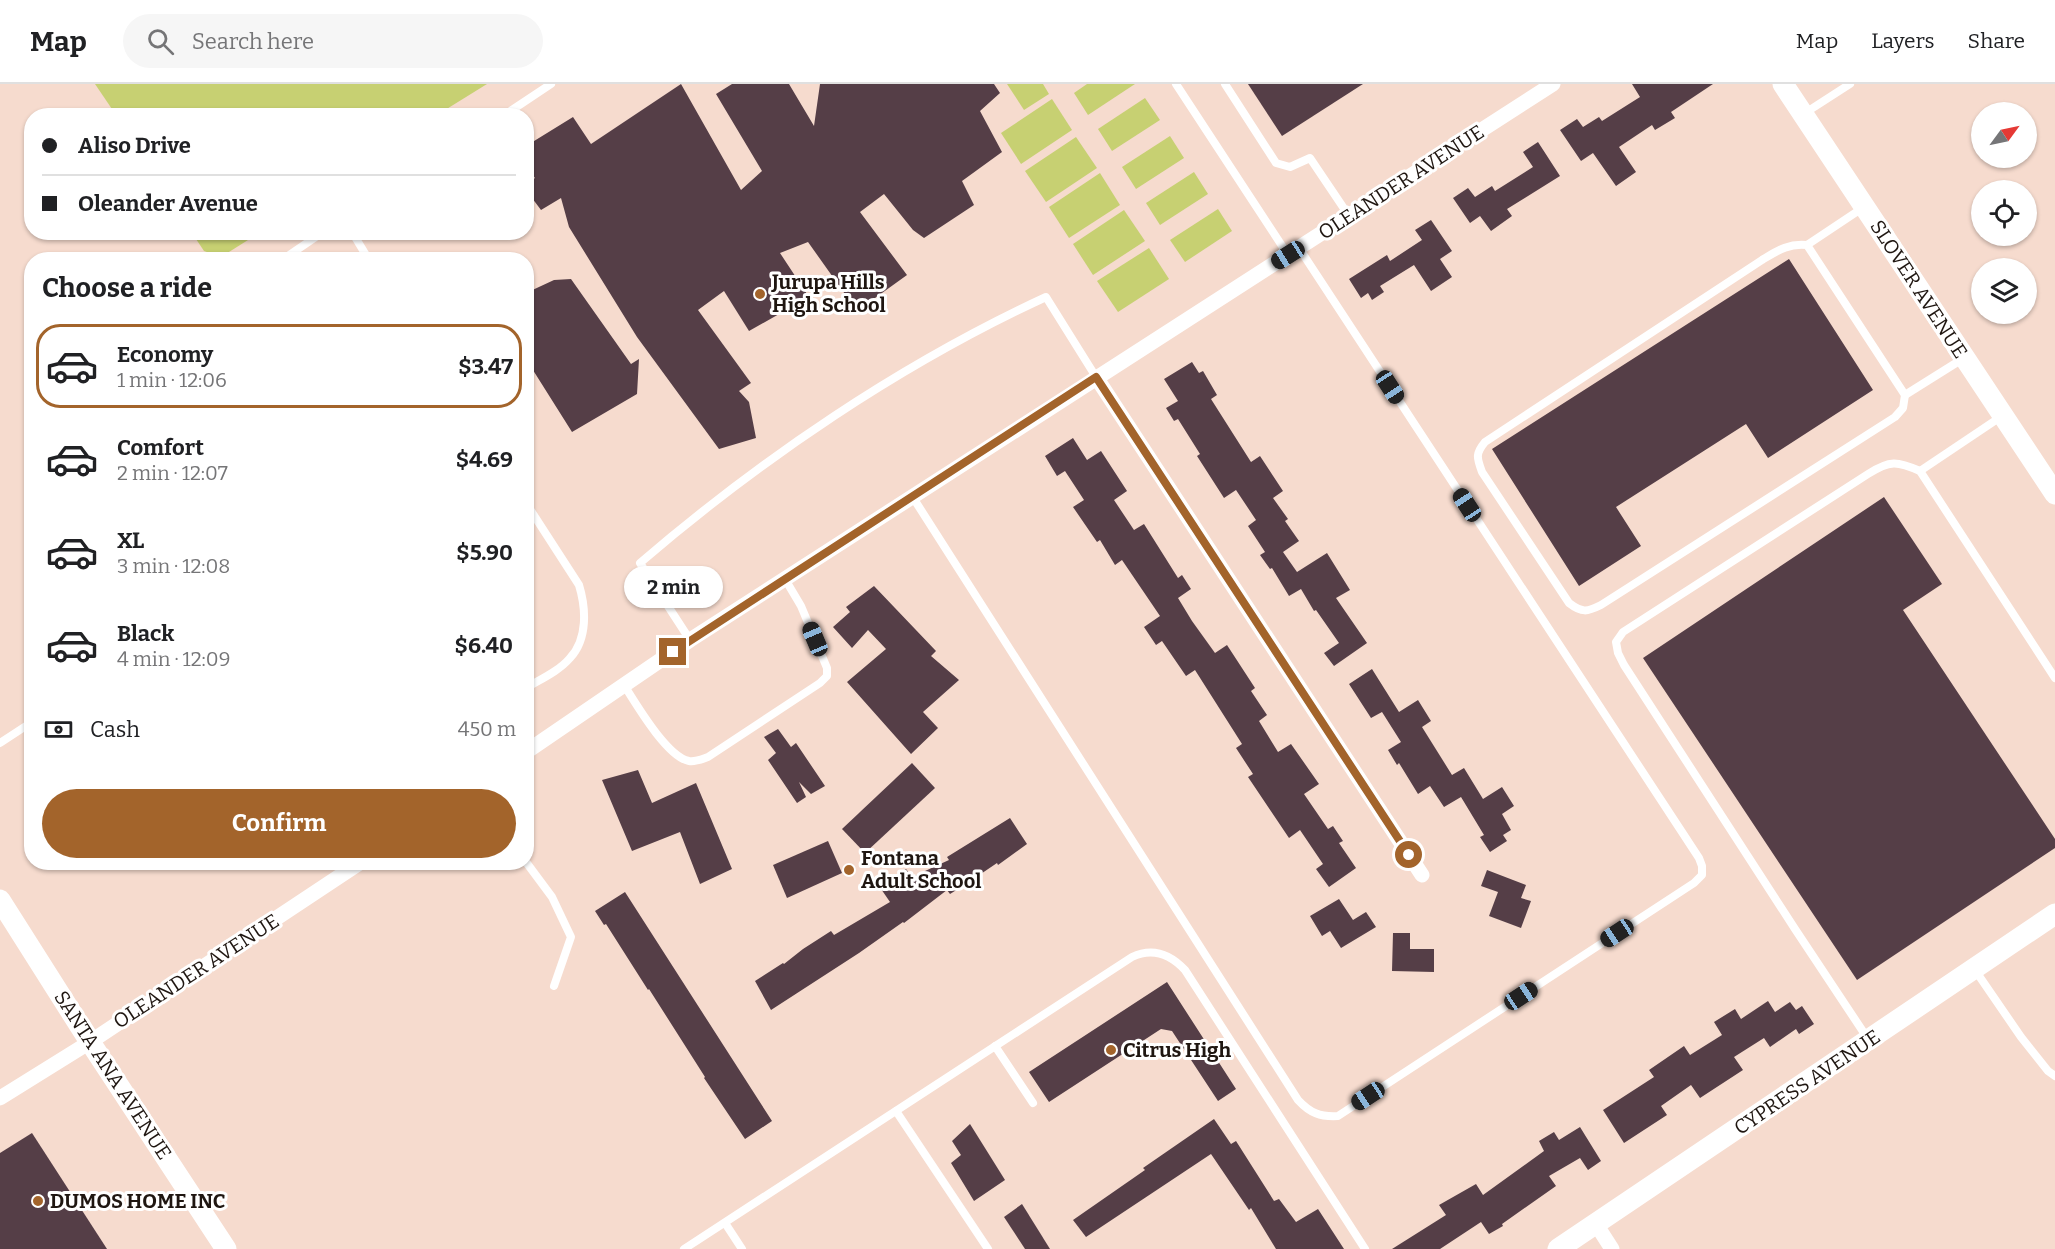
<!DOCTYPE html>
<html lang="en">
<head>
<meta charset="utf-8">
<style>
  :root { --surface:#fff; --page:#f6f6f6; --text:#202124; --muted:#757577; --line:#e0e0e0; --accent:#a3642b }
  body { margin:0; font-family:Bitter,serif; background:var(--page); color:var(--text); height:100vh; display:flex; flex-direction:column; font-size:22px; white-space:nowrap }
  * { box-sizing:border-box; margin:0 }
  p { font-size:20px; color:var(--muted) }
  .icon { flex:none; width:33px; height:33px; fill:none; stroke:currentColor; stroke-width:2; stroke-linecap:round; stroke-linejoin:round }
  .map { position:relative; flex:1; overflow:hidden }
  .panel { position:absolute; left:24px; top:168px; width:510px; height:618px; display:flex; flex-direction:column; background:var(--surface); border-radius:24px; box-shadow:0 2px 4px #0004 }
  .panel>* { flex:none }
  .hud { position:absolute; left:24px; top:24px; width:510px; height:132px; border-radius:24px; box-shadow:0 2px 4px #0004; display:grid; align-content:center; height:132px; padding:0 18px; background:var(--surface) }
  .needle { width:39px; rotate:57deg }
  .fabs { position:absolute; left:1971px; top:18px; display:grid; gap:12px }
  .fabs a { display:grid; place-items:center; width:66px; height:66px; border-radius:50%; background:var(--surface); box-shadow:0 2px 4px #0004; font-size:30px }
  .end { position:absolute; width:27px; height:27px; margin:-14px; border:8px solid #a3642b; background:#fff; box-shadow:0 0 0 3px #fff }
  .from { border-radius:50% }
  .bubble { position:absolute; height:42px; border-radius:21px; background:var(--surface); box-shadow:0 2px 4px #0004; font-size:20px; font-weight:700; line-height:42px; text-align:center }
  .car { position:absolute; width:18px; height:36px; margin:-18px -9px; border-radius:8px; box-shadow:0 0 4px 2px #0007; background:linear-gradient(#222 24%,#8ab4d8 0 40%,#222 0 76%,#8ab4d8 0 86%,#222 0) }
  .hud b { display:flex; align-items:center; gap:21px; height:57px; font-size:22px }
  .hud b+b { border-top:2px solid var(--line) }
  .hud i { width:15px; height:15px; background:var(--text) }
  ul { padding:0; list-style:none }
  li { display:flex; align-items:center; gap:18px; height:84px; margin:0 12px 9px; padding:0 6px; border:3px solid transparent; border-radius:24px }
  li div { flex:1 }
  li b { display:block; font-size:22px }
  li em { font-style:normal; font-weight:700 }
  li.current { border-color:var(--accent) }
  li>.icon { width:54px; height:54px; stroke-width:1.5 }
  h2 { padding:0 18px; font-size:27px; line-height:72px }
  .pay { display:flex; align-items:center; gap:15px; height:66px; padding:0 18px; font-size:22px }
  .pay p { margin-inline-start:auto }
  .action { display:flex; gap:12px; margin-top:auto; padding:12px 18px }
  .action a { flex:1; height:69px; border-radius:36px; background:var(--accent); color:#fff; font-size:24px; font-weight:700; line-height:69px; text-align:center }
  header { display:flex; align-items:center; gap:36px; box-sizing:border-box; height:84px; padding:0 30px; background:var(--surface); border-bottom:2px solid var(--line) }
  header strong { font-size:28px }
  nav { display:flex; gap:33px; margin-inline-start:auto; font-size:21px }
  .search { width:420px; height:54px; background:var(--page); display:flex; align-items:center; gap:15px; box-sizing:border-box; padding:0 21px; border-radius:33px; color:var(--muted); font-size:22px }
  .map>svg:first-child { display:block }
  .grass { fill:#c7d072 }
  .building { fill:#553e47 }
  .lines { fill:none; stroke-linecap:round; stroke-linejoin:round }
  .lane { stroke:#fff; stroke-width:8 }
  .street { stroke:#fff; stroke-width:15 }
  .secondary { stroke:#fff; stroke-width:21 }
  .route { stroke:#a3642b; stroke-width:8 }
  .poi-dot { fill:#a3642b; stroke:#fff; stroke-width:2 }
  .labels { text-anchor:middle; stroke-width:6; stroke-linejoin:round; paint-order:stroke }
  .street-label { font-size:20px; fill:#1f1611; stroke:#fff }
  .poi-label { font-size:20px; font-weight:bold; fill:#1f1611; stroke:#fff; text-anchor:start }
</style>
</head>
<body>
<header>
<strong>Map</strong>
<div class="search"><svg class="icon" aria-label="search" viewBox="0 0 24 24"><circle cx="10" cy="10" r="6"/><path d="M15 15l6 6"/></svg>Search here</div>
<nav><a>Map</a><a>Layers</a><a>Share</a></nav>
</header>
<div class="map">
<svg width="2055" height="1165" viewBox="0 0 2055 1165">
  <rect width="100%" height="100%" fill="#f6dbce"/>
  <!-- grass -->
  <g class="grass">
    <path d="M95,0h392l-50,31h-321z"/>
    <path d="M1007,0h36l6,10 -25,16z"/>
    <path d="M1087,0h48l-47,31 -14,-22z"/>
    <path d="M1145,14l15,22 -48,31 -14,-22z"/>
    <path d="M1052,15l20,31 -51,34 -20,-31z"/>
    <path d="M1170,52l14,22 -48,31 -14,-22z"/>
    <path d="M1076,53l21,31 -51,34 -21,-31z"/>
    <path d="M1194,88l14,22 -48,31 -14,-22z"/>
    <path d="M1100,89l20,32 -51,33 -20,-31z"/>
    <path d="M1218,125l14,22 -47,31 -15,-22z"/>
    <path d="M1124,126l21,31 -52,34 -20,-31z"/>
    <path d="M192,149h67l-38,24 -17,-6z"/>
    <path d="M1149,164l20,31 -51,33 -21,-31z"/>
  </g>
  <!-- building -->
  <g class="building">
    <path d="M681,0l60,106 21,-19 -46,-77 16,-10h57l25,42 6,-42h174l6,9 -20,18 22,41 -40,29 12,24 -50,33 -11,-8 -29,-36 -24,18 47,63 -50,36 -49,-69 -28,11 29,44 -60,34 -25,-40 -26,19 53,73 -12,8 10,11 7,36 -37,11 -82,-112 -68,-110 -8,-29 -20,12 -15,-20v-6l9,-6 -9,-11v-21l47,-29 18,27z"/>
    <path d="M1248,0h115l-81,52z"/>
    <path d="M1632,0h81l-42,28 4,6 -20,12 -3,-5 -33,22 17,25 -20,14 -23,-33 -12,8 -21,-31 17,-11 6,8 16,-10 3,4 38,-24z"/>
    <path d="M1538,58l22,34 -53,33 5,7 -21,15 -11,-15 -10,7 -17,-25 15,-10 7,9 17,-11 3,5 38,-24 -10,-15z"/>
    <path d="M1431,136l21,31 -12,8 12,18 -21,14 -17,-26 -34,21 4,6 -12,8 -4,-7 -7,5 -12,-19 38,-24 3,6 32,-21 -7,-10z"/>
    <path d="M1789,175l84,131 -105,68 -22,-34 -130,83 25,39 -62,40 -87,-137z"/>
    <path d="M571,195l60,85 8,-5 -2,35 -65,38 -46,-73v-66l28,-13z"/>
    <path d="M1192,278l7,11 4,-2 14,24 -6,4 40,63 9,-6 23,35 -10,7 15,21 -3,2 14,20 -16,11 14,20 30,-19 23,37 -14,8 31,45 -33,23 -10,-13 15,-10 -23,-33 -2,1 -13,-22 -12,7 -17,-28 -2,1 -10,-14 5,-3 -17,-26 8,-6 -20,-30 -12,8 -27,-42 3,-2 -22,-35 -4,2 -8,-13 12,-7 -14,-22z"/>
    <path d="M1073,354l14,22 14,-9 26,40 -13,9 20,30 10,-6 34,54 4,-3 9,14 -13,9 14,23 23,32 12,-8 28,43 -4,3 16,24 -8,6 19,31 13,-8 28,40 -15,10 24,35 5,-3 10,15 -4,2 17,25 -27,19 -13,-18 7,-5 -23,-34 -11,8 -41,-61 5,-3 -17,-26 6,-4 -47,-74 -9,6 -24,-35 -6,4 -12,-18 16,-11 -38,-56 -7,5 -15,-25 -3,2 -24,-35 11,-7 -19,-29 -8,5 -12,-20z"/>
    <path d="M1884,413l58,87 -39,26 152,229v9l-198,132 -214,-322z"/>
    <path d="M874,502l62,65 -5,5 28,24 -36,32 15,16 -27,26 -64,-72 39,-33 -18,-19 -16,18 -19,-21 17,-15 -4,-5z"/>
    <path d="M1372,585l27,43 19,-12 13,21 -9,6 30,48 12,-7 19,31 19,-12 12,19 -12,8 9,16 -8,5 4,6 -17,11 -10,-15 4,-2 -23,-38 -17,10 -14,-21 -12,8 -19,-31 -2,2 -9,-15 13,-8 -19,-30 -11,6 -22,-34z"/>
    <path d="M778,645l13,18 5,-4 29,43 -14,8 -12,-12 7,15 -9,6 -29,-43 8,-7 -12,-16z"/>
    <path d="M912,679l23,25 -70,65 -23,-24z"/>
    <path d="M638,686l14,33 44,-20 36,86 -32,15 -20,-52 -48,19 -30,-71z"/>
    <path d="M1010,734l17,26 -29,21 -1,-2 -31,21 -16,10 -3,-4 -43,33 -1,-1 -44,31 -88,57 -16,-29 28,-18 1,1 19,-15 28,-18 3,4 56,-33 -11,-16 27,-17 6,8 37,-17 -2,-3z"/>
    <path d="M828,757l14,32 -55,25 -14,-33z"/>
    <path d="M1487,786l39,15 -5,13 10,3 -10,27 -32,-12 9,-24 -17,-6z"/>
    <path d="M625,808l147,229 -27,18 -41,-61 1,-1 -56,-88 -1,1 -42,-66 -2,1 -9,-14z"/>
    <path d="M1339,815l14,21 13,-8 10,15 -35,21 -11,-17 -8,5 -12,-20z"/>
    <path d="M1393,849h17v16h24v23l-42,-1z"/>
    <path d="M1167,898l69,107 -18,12 -46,-70 -11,-2 -112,73 -20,-30z"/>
    <path d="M1768,917l7,11 15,-10 6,8 6,-4 12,18 -15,10 -3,-5 -26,18 -6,-9 -30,19 9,13 -43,28 -9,-13 -30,21 6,9 -43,28 -21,-33 51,-33 -5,-7 35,-24 6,9 32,-20 -8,-13 21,-13 6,10z"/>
    <path d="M1214,1035l17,25 5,-3 38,60 5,-2 17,23 22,-13 26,40h-68l-25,-41 -2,2 -38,-56 -125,83 -13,-17 72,-50 -2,-2z"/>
    <path d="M970,1040l35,56 -31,21 -23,-38 10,-8 -9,-14z"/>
    <path d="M1580,1043l21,34 -13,9 -8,-12 -31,18 7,10 -54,38 1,2 -14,8 -8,-12 -41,27h-48l54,-34 -7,-10 37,-21 7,11 61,-44 -5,-10 15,-9 5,8z"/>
    <path d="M32,1049l75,116h-107v-96z"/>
    <path d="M1022,1120l28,45h-25l-21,-32z"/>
  </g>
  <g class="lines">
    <!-- lane -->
    <g class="lane">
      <path d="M1176,0l112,171"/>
      <path d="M1225,0l51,79 14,4 20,-9 39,58"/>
      <path d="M1805,29l45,-29"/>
      <path d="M503,32l48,-32"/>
      <path d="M352,148l17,28"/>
      <path d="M1807,161l98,150 -2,13 -8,9 -294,188c-14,7 -19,8 -32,-2l-87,-131c-5,-14 -7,-18 3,-30l277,-182c15,-9 26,-17 45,-15l57,-38"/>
      <path d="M282,176l41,-28"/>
      <path d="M1905,311l59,-37"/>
      <path d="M1920,387l82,-55"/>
      <path d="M912,412l386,604c12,13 22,17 40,16l356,-233 8,-8v-9l-3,-8 -400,-610"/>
      <path d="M526,419l53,82c7,23 9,54 -9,73 -11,13 -29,21 -44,30"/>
      <path d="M690,556l-50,-77c121,-104 261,-199 406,-266l50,80"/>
      <path d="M624,601c12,19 43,72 65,76 7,1 13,-2 19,-4l112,-74 7,-7v-8l-26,-62 -16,-27"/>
      <path d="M0,659l32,-21"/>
      <path d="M526,778l26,35 19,40 -17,49"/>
      <path d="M1975,886l46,67 27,34 7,5"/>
      <path d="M1868,955l-73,-110 -171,-264 -6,-12 -2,-11 7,-10 245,-158c22,-14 29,-13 52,-3l135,207"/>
      <path d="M995,962l38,57"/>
      <path d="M896,1027l92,138"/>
      <path d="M725,1139l17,26"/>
      <path d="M684,1165l448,-292c21,-10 38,-3 53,13l180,279"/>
    </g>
    <!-- street -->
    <g class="street">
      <path d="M1096,293l326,498"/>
      <path d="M526,668l164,-112 863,-556"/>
      <path d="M0,1014l90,-56 271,-180"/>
      <path d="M1596,1140l16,25"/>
    </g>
    <!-- secondary -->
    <g class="secondary">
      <path d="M1783,0l272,410"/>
      <path d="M0,816l90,142 136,207"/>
      <path d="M1558,1165l497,-335"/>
    </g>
  </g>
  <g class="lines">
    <!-- route -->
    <path class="route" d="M673,568l423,-275 313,478"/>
  </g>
  <!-- markers -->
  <g class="poi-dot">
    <circle cx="760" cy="210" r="6"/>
    <circle cx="849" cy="786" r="6"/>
    <circle cx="1111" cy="966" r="6"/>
    <circle cx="38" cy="1117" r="6"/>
  </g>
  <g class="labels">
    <!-- street labels -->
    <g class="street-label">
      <text transform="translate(1401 98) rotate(-33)" y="7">OLEANDER AVENUE</text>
      <text transform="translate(1919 205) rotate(57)" y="7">SLOVER AVENUE</text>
      <text transform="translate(196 887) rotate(-33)" y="7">OLEANDER AVENUE</text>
      <text transform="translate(113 991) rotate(57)" y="7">SANTA ANA AVENUE</text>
      <text transform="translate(1807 998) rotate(-34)" y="7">CYPRESS AVENUE</text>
    </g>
    <!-- poi labels -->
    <g class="poi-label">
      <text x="772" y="205">Jurupa Hills<tspan x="772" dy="23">High School</tspan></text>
      <text x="861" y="781">Fontana<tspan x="861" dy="23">Adult School</tspan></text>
      <text x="1123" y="973">Citrus High</text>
      <text x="50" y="1124">DUMOS HOME INC</text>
    </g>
  </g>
</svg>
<div class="fabs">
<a><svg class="needle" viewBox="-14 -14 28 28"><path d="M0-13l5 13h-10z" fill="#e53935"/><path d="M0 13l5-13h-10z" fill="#757577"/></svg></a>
<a><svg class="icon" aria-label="locate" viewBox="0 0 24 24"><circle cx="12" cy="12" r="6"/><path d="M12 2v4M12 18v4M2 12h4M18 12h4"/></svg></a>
<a><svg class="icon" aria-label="layers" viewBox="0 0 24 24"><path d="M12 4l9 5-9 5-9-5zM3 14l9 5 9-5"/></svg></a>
</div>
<i class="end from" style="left:1409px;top:771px"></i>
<i class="end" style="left:673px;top:568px"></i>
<div class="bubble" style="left:624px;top:482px;width:99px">2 min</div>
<i class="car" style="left:1288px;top:171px;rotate:238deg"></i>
<i class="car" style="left:1390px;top:303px;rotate:147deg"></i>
<i class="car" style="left:1467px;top:421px;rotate:327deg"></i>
<i class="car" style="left:815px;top:555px;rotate:337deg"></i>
<i class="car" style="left:1617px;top:849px;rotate:237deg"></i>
<i class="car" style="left:1521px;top:912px;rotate:57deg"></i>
<i class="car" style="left:1368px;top:1012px;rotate:237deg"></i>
<div class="hud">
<b><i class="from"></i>Aliso Drive</b>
<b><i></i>Oleander Avenue</b>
</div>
<section class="panel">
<h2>Choose a ride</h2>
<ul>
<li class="current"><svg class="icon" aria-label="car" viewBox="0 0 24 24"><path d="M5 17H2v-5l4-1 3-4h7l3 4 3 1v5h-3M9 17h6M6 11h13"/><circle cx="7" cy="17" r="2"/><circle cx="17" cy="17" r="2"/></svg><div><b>Economy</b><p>1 min · 12:06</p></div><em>$3.47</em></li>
<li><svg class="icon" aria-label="car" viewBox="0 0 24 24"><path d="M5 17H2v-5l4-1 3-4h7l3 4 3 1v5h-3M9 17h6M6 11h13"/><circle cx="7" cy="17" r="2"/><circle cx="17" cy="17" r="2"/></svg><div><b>Comfort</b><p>2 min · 12:07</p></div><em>$4.69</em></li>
<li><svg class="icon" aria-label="car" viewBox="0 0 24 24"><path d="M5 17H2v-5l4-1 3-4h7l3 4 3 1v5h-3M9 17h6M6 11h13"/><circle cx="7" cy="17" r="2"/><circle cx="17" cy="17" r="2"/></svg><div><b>XL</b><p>3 min · 12:08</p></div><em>$5.90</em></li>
<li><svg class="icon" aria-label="car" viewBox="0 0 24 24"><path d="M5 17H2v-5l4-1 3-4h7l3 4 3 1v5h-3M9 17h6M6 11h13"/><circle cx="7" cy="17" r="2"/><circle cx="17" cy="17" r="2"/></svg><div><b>Black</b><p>4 min · 12:09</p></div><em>$6.40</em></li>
</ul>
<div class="pay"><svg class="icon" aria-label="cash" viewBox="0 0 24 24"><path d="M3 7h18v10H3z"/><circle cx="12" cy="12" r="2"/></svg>Cash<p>450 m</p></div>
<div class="action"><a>Confirm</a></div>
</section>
</div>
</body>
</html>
